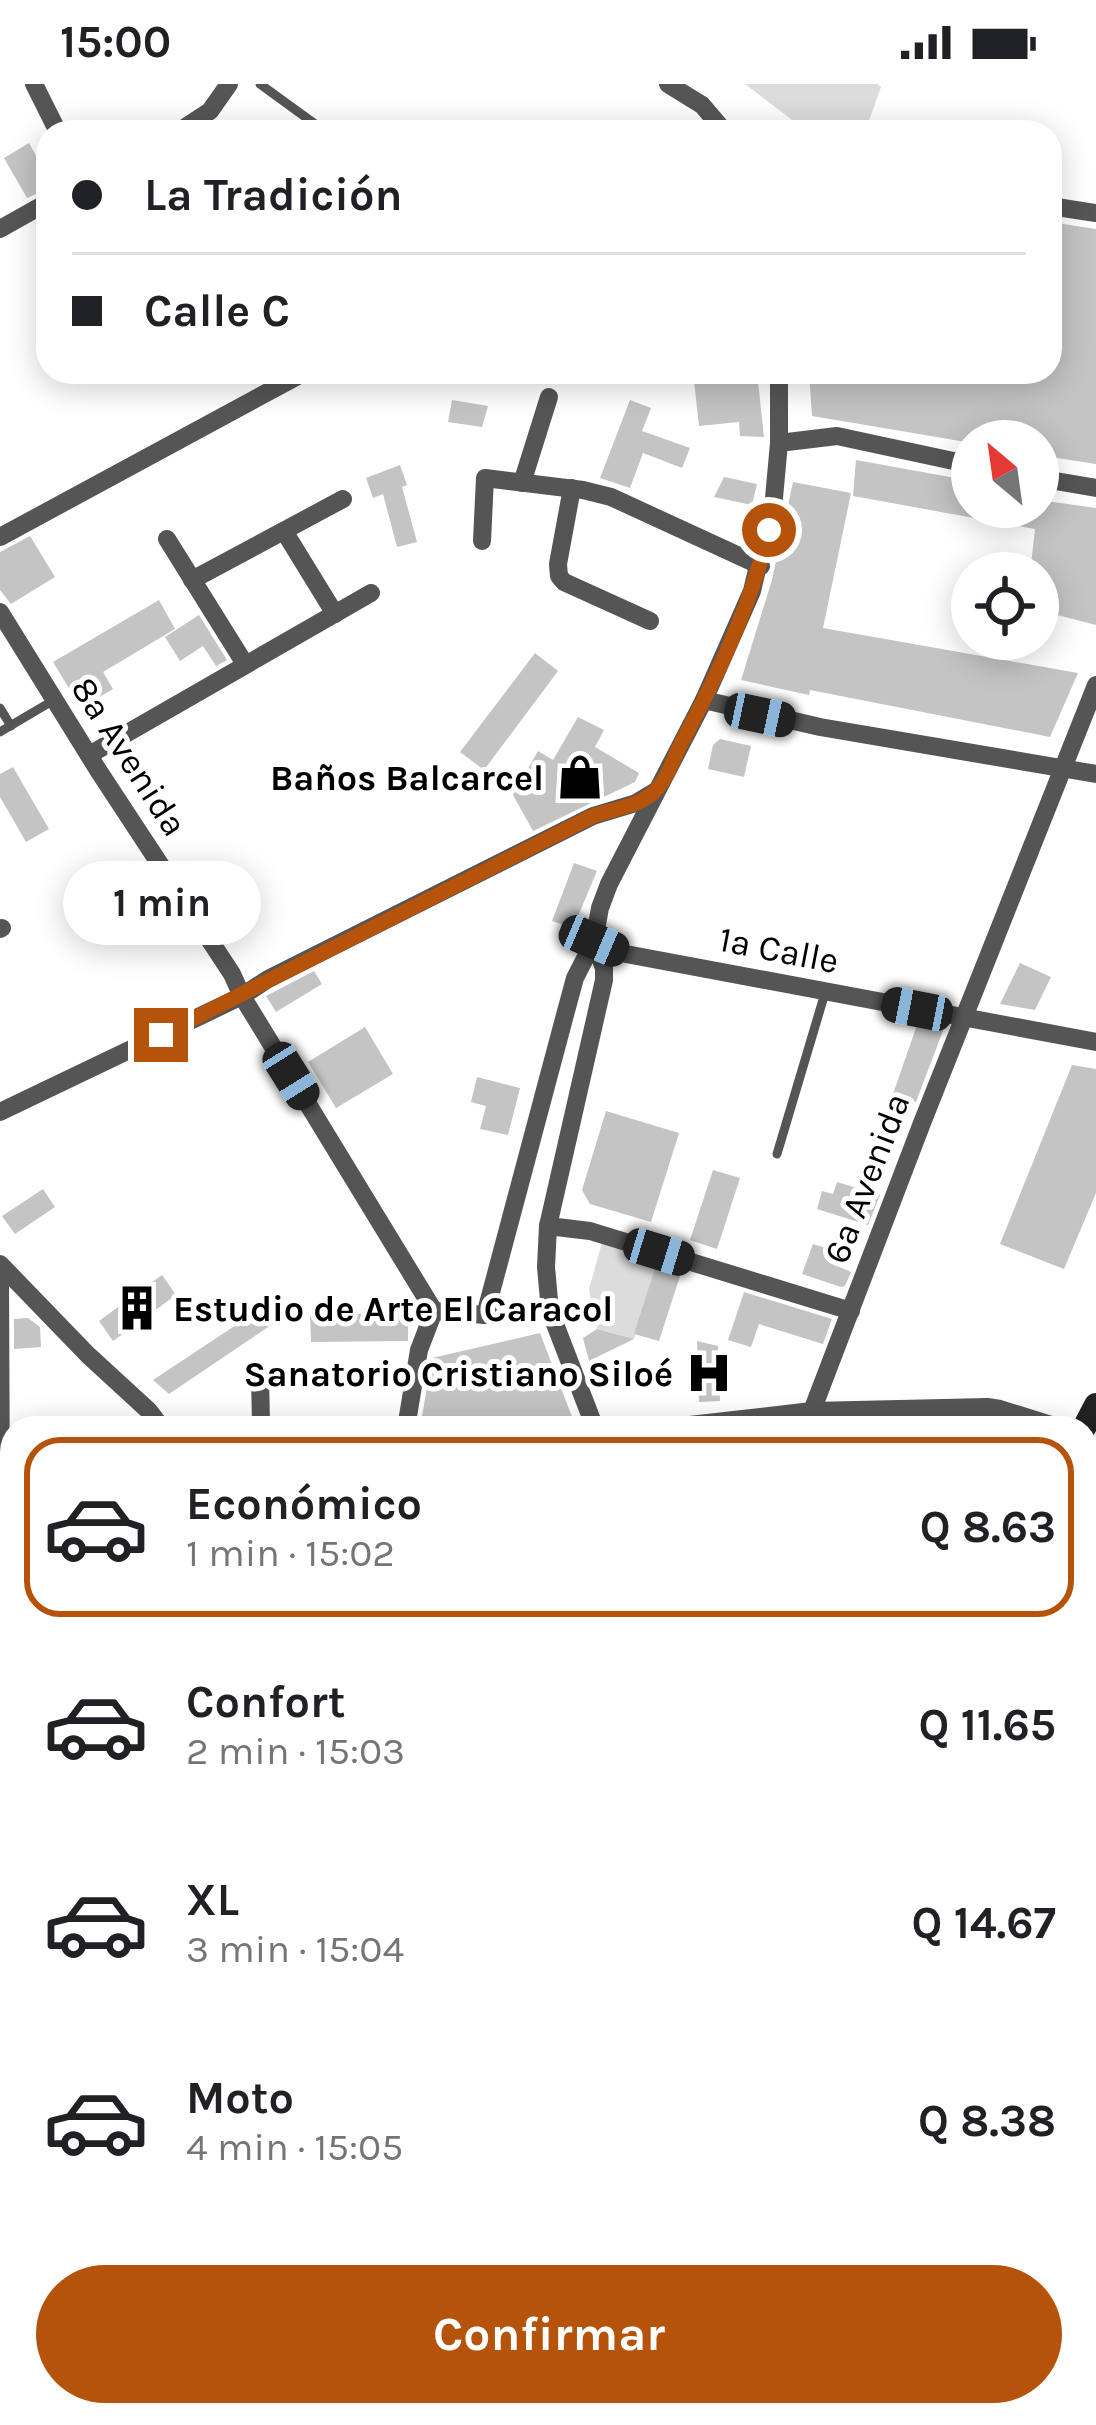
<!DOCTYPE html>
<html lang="es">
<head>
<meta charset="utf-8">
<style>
  :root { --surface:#fff; --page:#f2f2f2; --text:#202124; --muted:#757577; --line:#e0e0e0; --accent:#b45309 }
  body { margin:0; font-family:Karla,sans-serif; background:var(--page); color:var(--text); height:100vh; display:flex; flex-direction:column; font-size:45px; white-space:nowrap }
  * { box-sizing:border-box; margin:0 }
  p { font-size:39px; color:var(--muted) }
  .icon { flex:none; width:66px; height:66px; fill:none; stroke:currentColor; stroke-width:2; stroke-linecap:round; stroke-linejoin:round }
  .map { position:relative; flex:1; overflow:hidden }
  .details { position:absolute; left:0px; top:1332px; width:1098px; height:1011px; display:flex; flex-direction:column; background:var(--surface); border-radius:36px 36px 0 0; box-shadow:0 6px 30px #0003 }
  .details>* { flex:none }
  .hud { position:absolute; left:36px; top:36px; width:1026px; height:264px; border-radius:36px; box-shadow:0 6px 30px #0003; display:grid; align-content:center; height:264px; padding:0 36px; background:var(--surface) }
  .needle { width:78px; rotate:331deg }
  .buttons { position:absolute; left:951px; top:336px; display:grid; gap:24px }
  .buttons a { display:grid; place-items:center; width:108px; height:108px; border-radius:50%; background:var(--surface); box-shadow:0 6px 30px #0003; font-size:60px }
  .end { position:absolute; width:54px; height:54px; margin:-27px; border:15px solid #b45309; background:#fff; box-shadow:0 0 0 6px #fff }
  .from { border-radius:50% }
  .bubble { position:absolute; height:84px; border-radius:42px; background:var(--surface); box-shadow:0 6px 30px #0003; font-size:39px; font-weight:700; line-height:84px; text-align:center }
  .car { position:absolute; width:36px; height:72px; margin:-36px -18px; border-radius:15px; box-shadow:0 0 9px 3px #0007; background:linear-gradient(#222 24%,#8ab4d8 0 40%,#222 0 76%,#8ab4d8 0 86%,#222 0) }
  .hud b { display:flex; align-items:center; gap:42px; height:114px; font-size:45px }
  .hud b+b { border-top:3px solid var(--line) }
  .hud i { width:30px; height:30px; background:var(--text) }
  ul { padding:21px 0 0; list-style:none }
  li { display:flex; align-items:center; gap:36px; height:180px; margin:0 24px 18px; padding:0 12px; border:6px solid transparent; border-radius:36px }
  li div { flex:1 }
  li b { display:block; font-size:45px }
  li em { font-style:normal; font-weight:700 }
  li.selected { border-color:var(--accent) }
  li>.icon { width:108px; height:108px; stroke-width:1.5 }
  .action { display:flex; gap:24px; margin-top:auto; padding:24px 36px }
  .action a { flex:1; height:138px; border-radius:72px; background:var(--accent); color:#fff; font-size:48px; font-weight:700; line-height:138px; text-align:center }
  .status { display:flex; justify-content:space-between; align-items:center; height:84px; padding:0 60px; background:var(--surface); direction:ltr }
  .status svg { height:33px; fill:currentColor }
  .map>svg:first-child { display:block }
  .green { fill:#dcdcdc }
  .building { fill:#c4c4c4 }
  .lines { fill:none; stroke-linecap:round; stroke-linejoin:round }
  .lane { stroke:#555; stroke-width:9 }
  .street { stroke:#555; stroke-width:18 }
  .secondary { stroke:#222; stroke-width:24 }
  .route { stroke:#b45309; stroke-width:15 }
  .labels { text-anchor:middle; stroke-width:10; stroke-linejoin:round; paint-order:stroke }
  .street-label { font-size:36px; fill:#000; stroke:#fff }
  .poi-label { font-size:36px; font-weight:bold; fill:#000; stroke:#fff; text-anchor:end }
</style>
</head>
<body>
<div class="status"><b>15:00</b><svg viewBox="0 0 49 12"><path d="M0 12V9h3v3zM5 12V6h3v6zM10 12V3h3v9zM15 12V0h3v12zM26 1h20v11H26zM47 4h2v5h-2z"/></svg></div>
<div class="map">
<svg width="1096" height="2341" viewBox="0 0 1096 2341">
  <rect width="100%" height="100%" fill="#fff"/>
  <!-- green -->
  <g class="green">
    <path d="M745,0h133l3,3 -16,45h-57z"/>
    <path d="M602,1159l56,17 -24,79 -37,-10 -8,-40z"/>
  </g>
  <!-- building -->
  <g class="building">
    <path d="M29,59l19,34v12l-21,9 -23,-40z"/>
    <path d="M1050,138l46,7v235l-58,-9v-14h-66v2l-160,-27 -3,-44h241z"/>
    <path d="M693,288h64l7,65 -24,-1 -1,-14 -40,4z"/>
    <path d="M452,316l36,6 -6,21 -34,-5z"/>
    <path d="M630,316l21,8 -9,23 48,17 -8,20 -39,-15 -13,35 -30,-10z"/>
    <path d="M856,376l116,21v26h66l1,-7 57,8v117l-58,-15v-37h-8l5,-44 -182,-33z"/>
    <path d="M400,381l7,20 -5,2 15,55 -20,5 -14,-53 -10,4 -7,-20z"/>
    <path d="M724,393l33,7 -5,21 -38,-8z"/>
    <path d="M793,398l58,11 -28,135 255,45 -28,64 -240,-47 -1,5 -68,-15 31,-100z"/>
    <path d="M30,452l25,41 -44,27 -11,-14v-38z"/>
    <path d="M159,516l16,29 -72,43 10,17 -32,19 -28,-46z"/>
    <path d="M199,531l28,45 -11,6 -13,-20 -23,15 -15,-24z"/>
    <path d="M535,569l23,18 -74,99 -24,-18z"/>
    <path d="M578,633l26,13 -9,17 44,26 -4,9 -102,49 -20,-36 25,-44 15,9z"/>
    <path d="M720,655l31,7 -7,31 -36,-8 5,-24z"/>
    <path d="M13,683l36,62 -23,13 -26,-45v-23z"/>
    <path d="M574,779l23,8 -24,57 -21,-7z"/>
    <path d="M1020,879l31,14 -16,33 -35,-6z"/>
    <path d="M314,887l8,13 -46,28 -10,-16z"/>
    <path d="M918,938l26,6 -28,74 -23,-8z"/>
    <path d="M365,943l28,47 -57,34 -28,-46z"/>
    <path d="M1072,981l24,4v124l-32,76 -64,-25z"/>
    <path d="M477,993l43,11 -12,47 -28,-6 6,-23 -15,-4z"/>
    <path d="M606,1027l73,22 -28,89 -61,-18 -8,-14z"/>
    <path d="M713,1086l27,8 -23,71 -27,-9z"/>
    <path d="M837,1098l43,13 -12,30 -51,-16 5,-18 11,3z"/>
    <path d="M43,1105l12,18 -40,27 -13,-18z"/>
    <path d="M813,1160l19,6 -4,12 23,10 -6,14 -4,1 -39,-13z"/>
    <path d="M656,1181l25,8 -22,68 -25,-7z"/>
    <path d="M162,1191l14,20 -63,46 -14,-20z"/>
    <path d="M744,1208l88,27 -9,25 -64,-20 -8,23 -23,-7z"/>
    <path d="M260,1225l11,16 -102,69 -16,-14z"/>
    <path d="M408,1229v28l-97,1 -1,-27z"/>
    <path d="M28,1234l12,9 1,20 -27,2v-30z"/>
    <path d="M597,1245l37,10 -45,22 -6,-23z"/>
    <path d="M540,1249l34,89 -16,6h-138l12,-70z"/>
    <path d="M697,1257l21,5 2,55 -21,1z"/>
  </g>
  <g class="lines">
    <!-- lane -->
    <g class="lane">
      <path d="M260,0l66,48"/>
      <path d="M0,624l11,18"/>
      <path d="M0,648l54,-32"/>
      <path d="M777,1070l48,-161"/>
      <path d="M967,1344l5,-21"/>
      <path d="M1086,1657l8,21"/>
    </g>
    <!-- street -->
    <g class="street">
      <path d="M34,0l24,48"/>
      <path d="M668,0l34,21 23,27"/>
      <path d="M178,48l32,-21 19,-27"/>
      <path d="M1050,122l46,7"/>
      <path d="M0,145l48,-27"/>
      <path d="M779,359l58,-7 135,29"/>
      <path d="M1038,394l58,10"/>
      <path d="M522,399l27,-86"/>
      <path d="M572,404l-14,76 1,12 5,6 86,39"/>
      <path d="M284,447l51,83"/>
      <path d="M0,453l305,-165"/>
      <path d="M167,455l78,125"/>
      <path d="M482,457l3,-63 98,12 28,7 150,69"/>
      <path d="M192,496l151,-81"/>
      <path d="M0,528l98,158 134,204 10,22 192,315"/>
      <path d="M704,616l116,27 276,47"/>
      <path d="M89,671l282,-162"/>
      <path d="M0,845l2,-1"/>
      <path d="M594,857l32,13 470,88"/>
      <path d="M594,857l10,27v12l-56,246 -2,41 4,44 45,117"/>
      <path d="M0,1028l242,-116 26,-17 325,-163 43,-13 20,-12"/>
      <path d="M548,1142l42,5 261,80"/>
      <path d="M0,1180l88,91 61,56 13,17"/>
      <path d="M0,1197l1,226 11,108"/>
      <path d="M434,1227l51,4 65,-4"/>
      <path d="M485,1231l80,-300 10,-37 19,-37 6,-33 9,-24 95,-184 48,-109 22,-93 5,-55v-71"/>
      <path d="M260,1292l1,48 19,4"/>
      <path d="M812,1327l110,-288 174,-438"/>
      <path d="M406,1344l13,-78 15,-39"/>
      <path d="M663,1344l149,-17 175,-4 13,2 61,19"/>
      <path d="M1086,1614l10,-4"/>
      <path d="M0,1754l12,2"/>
      <path d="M0,1935l12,-2"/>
      <path d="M1086,1971l10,-3"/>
      <path d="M1086,2063l10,38"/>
      <path d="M0,2231l12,-3"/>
      <path d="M1086,2299l10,-1"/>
      <path d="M260,2331l1,10"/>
      <path d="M777,2331l1,10"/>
      <path d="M985,2331l3,10"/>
      <path d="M842,2341l54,-10"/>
    </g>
    <!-- secondary -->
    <g class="secondary">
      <path d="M1084,1344l12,-23"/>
      <path d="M0,2105l12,-1"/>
      <path d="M77,2331l1,10"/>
      <path d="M584,2331l2,10"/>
    </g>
  </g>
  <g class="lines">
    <!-- route -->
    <path class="route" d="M161,951l432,-219c20,-7 44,-9 60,-23 13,-11 20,-34 28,-49 36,-68 70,-138 88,-214"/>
  </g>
  <!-- icons -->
  <defs>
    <g id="shop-bare" transform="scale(3.6)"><path d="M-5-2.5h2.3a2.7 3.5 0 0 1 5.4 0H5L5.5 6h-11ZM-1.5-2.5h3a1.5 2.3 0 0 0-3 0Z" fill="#000" stroke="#fff" stroke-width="2.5" paint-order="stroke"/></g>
    <g id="building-bare" transform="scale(3.6)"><path d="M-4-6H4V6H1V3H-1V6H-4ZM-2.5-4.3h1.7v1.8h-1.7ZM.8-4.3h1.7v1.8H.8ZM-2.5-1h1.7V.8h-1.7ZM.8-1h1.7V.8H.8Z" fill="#000" stroke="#fff" stroke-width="2.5" paint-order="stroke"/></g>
    <g id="hospital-bare" transform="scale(3.6)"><path d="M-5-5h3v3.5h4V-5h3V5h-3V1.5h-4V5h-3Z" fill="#000" stroke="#fff" stroke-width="2.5" paint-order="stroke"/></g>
  </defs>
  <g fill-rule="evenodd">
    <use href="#shop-bare" x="580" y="693"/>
    <use href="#building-bare" x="137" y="1224"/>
    <use href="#hospital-bare" x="709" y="1289"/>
  </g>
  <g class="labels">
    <!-- street labels -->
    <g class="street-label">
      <text transform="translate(130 672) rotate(57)" y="13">8a Avenida</text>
      <text transform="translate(779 865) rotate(11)" y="13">1a Calle</text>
      <text transform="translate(866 1094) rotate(-69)" y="13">6a Avenida</text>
    </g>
    <!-- poi labels -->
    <g class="poi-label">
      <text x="544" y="706">Baños Balcarcel</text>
      <text x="173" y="1237" text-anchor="start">Estudio de Arte El Caracol</text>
      <text x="673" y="1302">Sanatorio Cristiano Siloé</text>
    </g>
  </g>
</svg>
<div class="buttons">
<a><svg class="needle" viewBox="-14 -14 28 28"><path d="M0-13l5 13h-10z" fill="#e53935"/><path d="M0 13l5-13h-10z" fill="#757577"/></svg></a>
<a><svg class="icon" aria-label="locate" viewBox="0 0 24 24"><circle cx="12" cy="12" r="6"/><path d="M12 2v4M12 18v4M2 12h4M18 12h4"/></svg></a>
</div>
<i class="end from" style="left:769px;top:446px"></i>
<i class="end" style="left:161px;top:951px"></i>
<div class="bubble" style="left:63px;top:777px;width:198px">1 min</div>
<i class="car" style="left:760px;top:631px;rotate:102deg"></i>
<i class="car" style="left:594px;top:857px;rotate:113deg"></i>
<i class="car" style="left:917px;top:925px;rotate:281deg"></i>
<i class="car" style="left:291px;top:992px;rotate:148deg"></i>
<i class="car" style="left:659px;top:1168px;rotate:107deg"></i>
<div class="hud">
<b><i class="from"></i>La Tradición</b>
<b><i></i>Calle C</b>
</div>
<section class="details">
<ul>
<li class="selected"><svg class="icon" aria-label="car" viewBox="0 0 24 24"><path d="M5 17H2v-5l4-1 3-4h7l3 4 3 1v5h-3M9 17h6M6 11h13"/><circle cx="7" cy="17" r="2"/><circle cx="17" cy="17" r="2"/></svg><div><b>Económico</b><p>1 min · 15:02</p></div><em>Q 8.63</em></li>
<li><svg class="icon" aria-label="car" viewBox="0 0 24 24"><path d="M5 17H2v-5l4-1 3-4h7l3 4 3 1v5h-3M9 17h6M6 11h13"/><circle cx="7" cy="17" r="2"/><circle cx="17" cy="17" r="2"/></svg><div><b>Confort</b><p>2 min · 15:03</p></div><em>Q 11.65</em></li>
<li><svg class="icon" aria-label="car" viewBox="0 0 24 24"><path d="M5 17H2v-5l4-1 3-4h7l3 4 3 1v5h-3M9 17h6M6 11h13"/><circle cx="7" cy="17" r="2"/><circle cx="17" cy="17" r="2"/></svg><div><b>XL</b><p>3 min · 15:04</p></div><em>Q 14.67</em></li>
<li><svg class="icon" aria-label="car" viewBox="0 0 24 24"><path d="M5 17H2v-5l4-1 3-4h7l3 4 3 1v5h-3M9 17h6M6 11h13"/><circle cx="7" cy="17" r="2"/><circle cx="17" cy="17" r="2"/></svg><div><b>Moto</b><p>4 min · 15:05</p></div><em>Q 8.38</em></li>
</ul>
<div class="action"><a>Confirmar</a></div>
</section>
</div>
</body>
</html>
